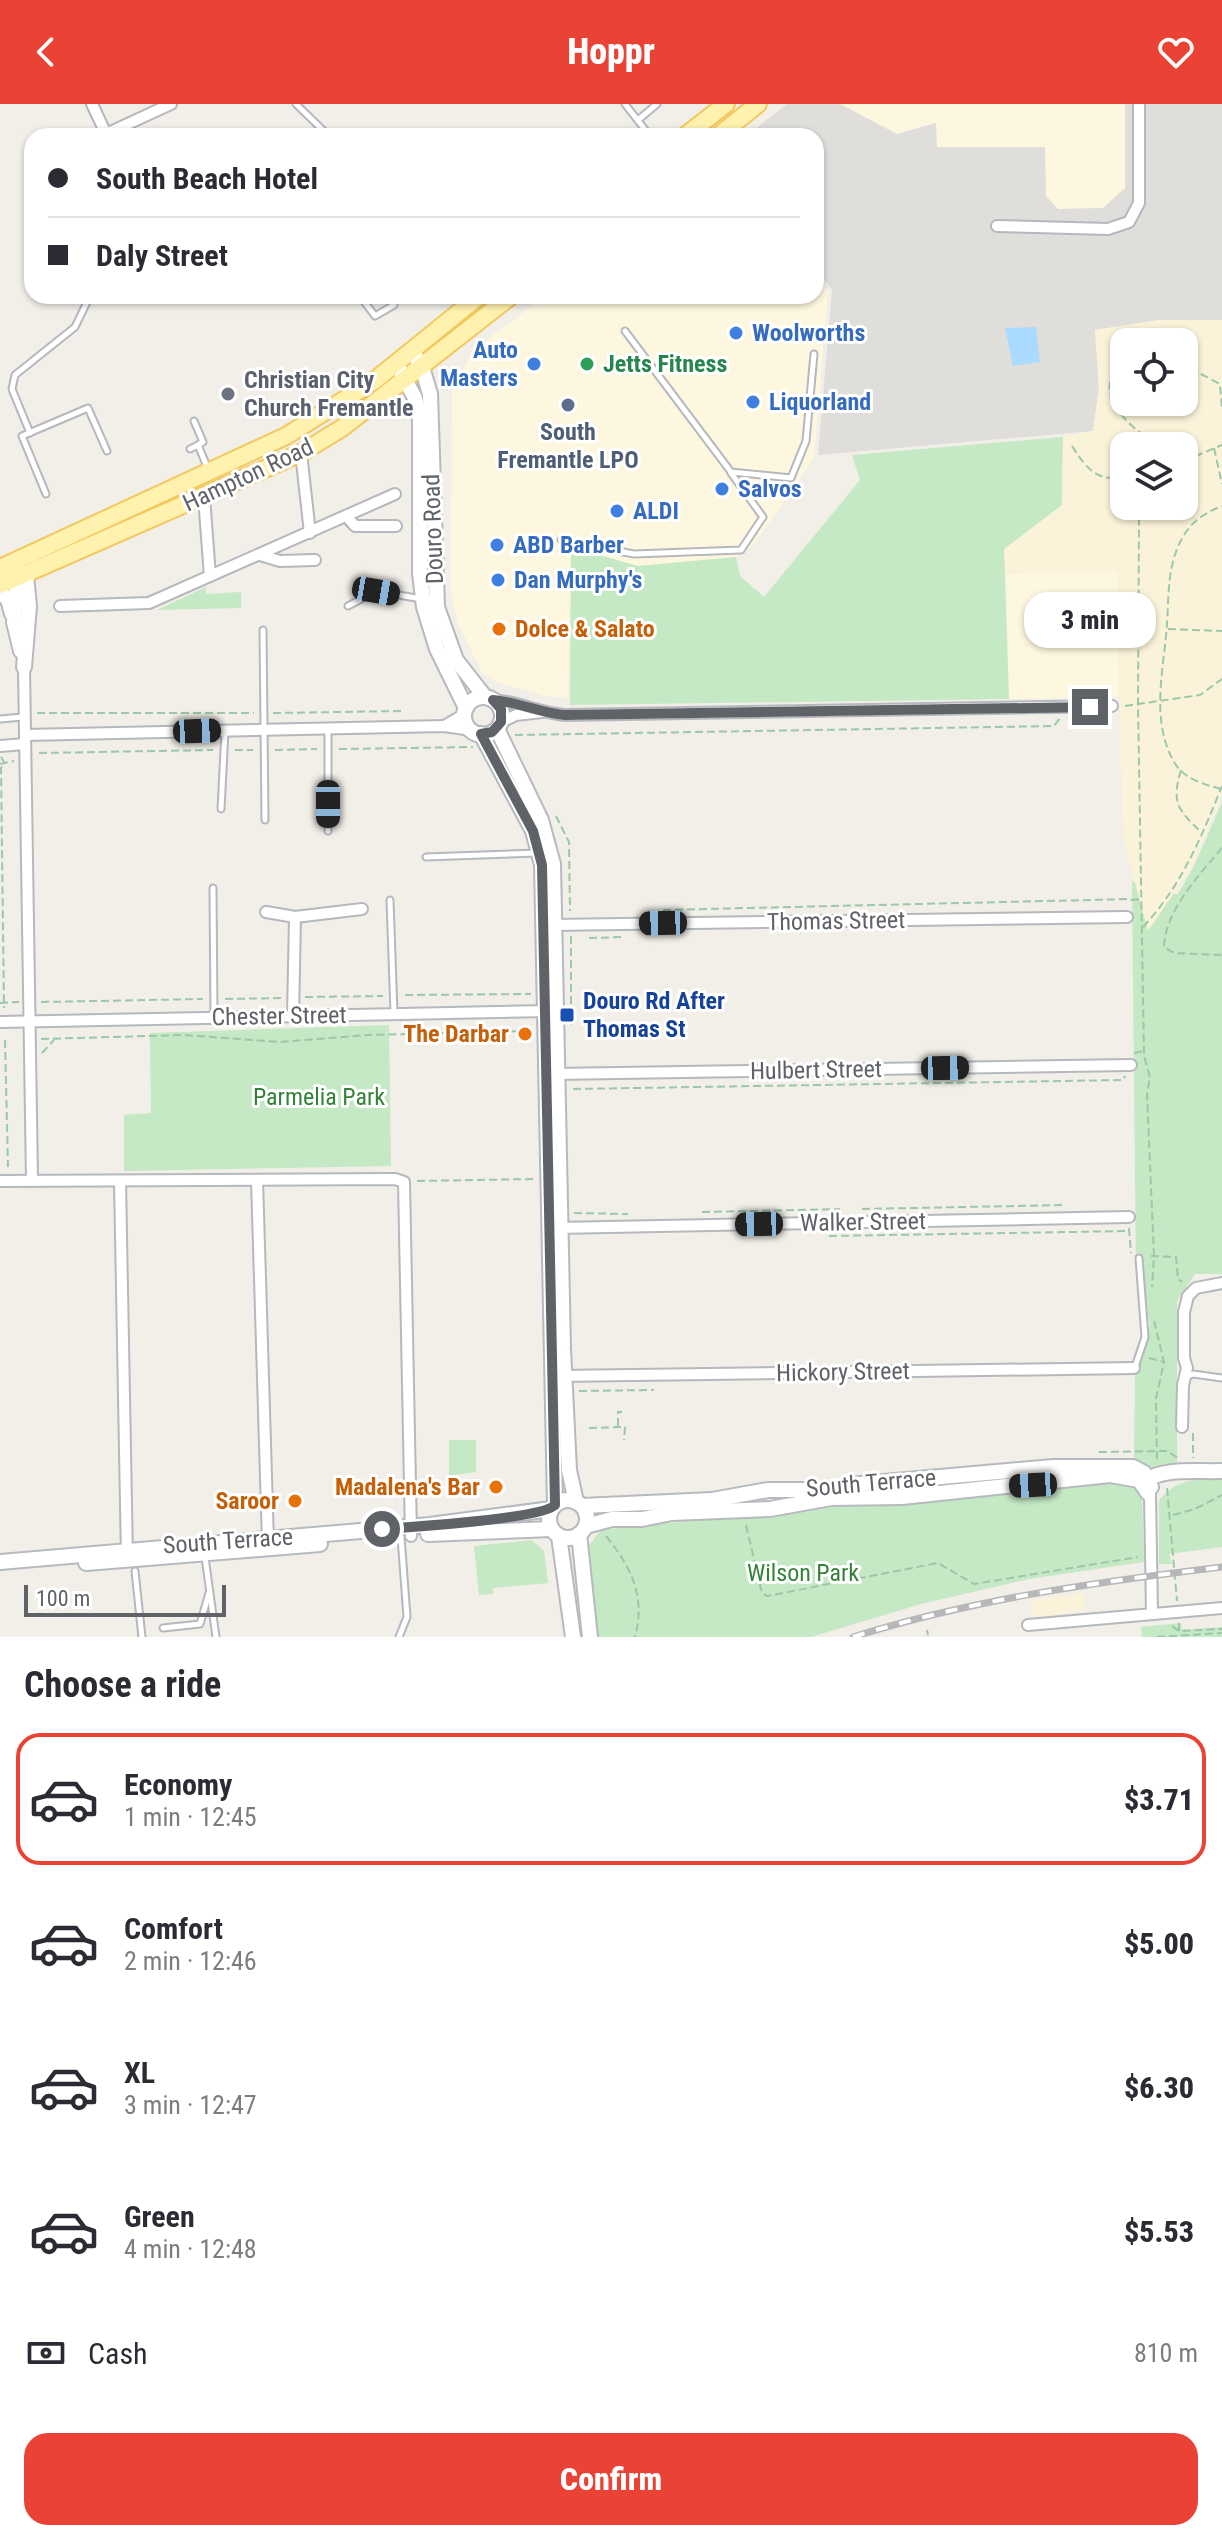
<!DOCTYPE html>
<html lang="en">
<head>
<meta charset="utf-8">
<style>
  :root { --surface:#fff; --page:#f2f2f3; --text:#2b2b33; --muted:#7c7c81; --line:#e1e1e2; --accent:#ea4335 }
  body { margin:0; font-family:"Roboto Condensed",sans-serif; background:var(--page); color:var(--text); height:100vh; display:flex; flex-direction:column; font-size:30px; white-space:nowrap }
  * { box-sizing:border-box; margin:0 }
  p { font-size:26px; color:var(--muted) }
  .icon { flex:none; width:44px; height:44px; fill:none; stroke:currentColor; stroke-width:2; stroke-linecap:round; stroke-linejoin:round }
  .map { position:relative; height:1533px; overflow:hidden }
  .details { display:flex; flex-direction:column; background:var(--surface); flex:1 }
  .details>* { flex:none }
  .top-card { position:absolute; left:24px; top:24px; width:800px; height:176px; border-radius:24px; box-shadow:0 2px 6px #0004; display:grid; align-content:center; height:176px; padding:0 24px; background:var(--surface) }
  .tools { position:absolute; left:1110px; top:224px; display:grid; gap:16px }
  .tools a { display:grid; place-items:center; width:88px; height:88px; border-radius:16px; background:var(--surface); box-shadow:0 2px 6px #0004; font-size:40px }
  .scale { position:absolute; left:24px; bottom:20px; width:202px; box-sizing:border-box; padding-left:8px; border:4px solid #5f6368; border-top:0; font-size:22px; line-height:28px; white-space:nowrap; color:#5f6368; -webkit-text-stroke:6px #fff; paint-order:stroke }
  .end { position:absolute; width:36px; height:36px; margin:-18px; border:10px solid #5f6368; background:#fff; box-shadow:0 0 0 4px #fff }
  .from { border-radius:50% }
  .bubble { position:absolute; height:56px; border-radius:24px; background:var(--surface); box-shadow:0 2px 6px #0004; font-size:26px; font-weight:800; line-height:56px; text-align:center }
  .car { position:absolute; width:24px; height:48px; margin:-24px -12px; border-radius:10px; box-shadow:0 0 6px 2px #0007; background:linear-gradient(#222 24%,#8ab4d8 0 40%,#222 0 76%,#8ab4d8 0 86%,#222 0) }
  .top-card b { display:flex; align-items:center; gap:28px; height:76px; font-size:30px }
  .top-card b+b { border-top:2px solid var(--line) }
  .top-card i { width:20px; height:20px; background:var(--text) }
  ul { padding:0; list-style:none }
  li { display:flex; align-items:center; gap:24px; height:132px; margin:0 16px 12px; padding:0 8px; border:4px solid transparent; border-radius:24px }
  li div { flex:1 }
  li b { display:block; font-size:30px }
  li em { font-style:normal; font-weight:800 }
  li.active { border-color:var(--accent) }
  li>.icon { width:72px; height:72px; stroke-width:1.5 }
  h2 { padding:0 24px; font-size:36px; line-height:96px }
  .pay { display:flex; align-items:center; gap:20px; height:88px; padding:0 24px; font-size:30px }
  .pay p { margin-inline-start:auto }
  .action { display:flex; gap:16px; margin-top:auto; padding:16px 24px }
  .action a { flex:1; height:92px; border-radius:24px; background:var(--accent); color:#fff; font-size:32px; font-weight:800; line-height:92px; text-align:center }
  header { display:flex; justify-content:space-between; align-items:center; height:104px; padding:0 24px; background:var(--accent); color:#fff; font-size:36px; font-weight:800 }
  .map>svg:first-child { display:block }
  .commercial { fill:#fef7e0 }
  .industrial { fill:#e0deda }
  .green { fill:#c5e8c5 }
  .sand { fill:#fbf3d9; fill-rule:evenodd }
  .water { fill:#aadaff }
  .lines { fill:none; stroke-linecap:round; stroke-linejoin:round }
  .lane-casing { stroke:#b5b8bc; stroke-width:9 }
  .street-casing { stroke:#b5b8bc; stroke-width:14 }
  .secondary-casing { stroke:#b6babf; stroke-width:18 }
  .primary-casing { stroke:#f2c960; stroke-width:20 }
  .path { stroke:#9cc7a9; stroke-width:2; stroke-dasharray:8 4; stroke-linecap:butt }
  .lane { stroke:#fff; stroke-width:5 }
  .street { stroke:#fff; stroke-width:10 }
  .secondary { stroke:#fff; stroke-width:14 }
  .primary { stroke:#fff2af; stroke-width:16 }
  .rail-casing { stroke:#b6b7b8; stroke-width:7 }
  .rail { stroke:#fff; stroke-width:4; stroke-dasharray:12; stroke-linecap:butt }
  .route { stroke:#5f6368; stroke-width:10 }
  .shop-dot { fill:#3f7fe0; stroke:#fff; stroke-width:3 }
  .leisure-dot { fill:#2e9e5b; stroke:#fff; stroke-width:3 }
  .worship-dot { fill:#6b7280; stroke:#fff; stroke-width:3 }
  .service-dot { fill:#5c6f8a; stroke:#fff; stroke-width:3 }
  .food-dot { fill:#e8710a; stroke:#fff; stroke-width:3 }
  .transit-dot { fill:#1a4fb4; stroke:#fff; stroke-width:3 }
  .labels { text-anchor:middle; stroke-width:6; stroke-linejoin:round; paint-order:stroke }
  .shop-label { font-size:24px; font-weight:bold; fill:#366cbe; stroke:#fff; text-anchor:start }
  .leisure-label { font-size:24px; font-weight:bold; fill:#27864d; stroke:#fff; text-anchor:start }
  .worship-label { font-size:24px; font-weight:bold; fill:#5b616d; stroke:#fff; text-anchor:start }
  .service-label { font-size:24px; font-weight:bold; fill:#4e5e75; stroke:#fff }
  .street-label { font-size:24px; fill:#5f6368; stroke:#fff }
  .food-label { font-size:24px; font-weight:bold; fill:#c56008; stroke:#fff; text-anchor:end }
  .transit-label { font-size:24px; font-weight:bold; fill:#164399; stroke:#fff; text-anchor:start }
  .park-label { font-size:24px; fill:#348238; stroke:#fff }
</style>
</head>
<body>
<header><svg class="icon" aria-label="back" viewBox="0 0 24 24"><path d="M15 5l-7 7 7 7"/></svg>Hoppr<svg class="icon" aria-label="heart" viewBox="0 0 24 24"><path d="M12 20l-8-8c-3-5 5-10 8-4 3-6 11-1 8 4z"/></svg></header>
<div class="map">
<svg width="1222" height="1533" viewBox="0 0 1222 1533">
  <rect width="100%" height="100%" fill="#f1efe8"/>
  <!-- commercial -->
  <g class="commercial">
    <path d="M840,0h285v84l-21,20 -46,1 -12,-13 -1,-49h-109l-1,-24 -38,11z"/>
    <path d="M816,171l12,16 -14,167 -62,89 -16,10 -98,9 -67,-18 -3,150 -24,-2 -46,-14 -15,-8 -26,-53 -6,-30 1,-200 21,-40 71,-55h272z"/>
    <path d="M1117,467l2,126 -110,2 -3,-125z"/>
  </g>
  <!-- industrial -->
  <path class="industrial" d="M787,0h53l57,30 39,-11 1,24h108l1,49 12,13 45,-1 22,-20v-84h97v216h-63l-64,10 4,58 -6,43 -275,24 14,-165 -16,-21v-133h-70z"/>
  <!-- green -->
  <g class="green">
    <path d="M1063,333l-1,68 -58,45 5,149 -439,6 1,-158 67,19 98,-9 4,19 24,21 96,-117 -8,-25z"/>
    <path d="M206,483v7l35,-2v16l-84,2z"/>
    <path d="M1222,698v472h-27l-18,27v165l-23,5 -20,-10 1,-85 15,-52 -14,-49 -4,-394 32,13h14l16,-28z"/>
    <path d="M389,921l2,141 -267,5v-56l27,-2 -1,-80z"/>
    <path d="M449,1336h27v32l-27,4z"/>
    <path d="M1118,1374l18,8 6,8 2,68 -115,17 -108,25 -110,33h-216l-8,-89 14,-18z"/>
    <path d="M1222,1374v69l-53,7 3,10h-13v-63c16,-22 37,-22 63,-23z"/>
    <path d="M532,1436l12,11 4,32 -55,5v6l-14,1 -5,-49z"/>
    <path d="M1181,1519l1,7 40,-3v10h-80l-1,-10z"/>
  </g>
  <!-- sand -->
  <g class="sand">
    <path d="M1159,216h63v475l-31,73 -43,63 -25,-93 -6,-266 -111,2 -2,-25 58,-44 1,-68 30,-6 6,-43 -4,-58zM1124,238h60v60h-60zM1124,342h60v60h-60z"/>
    <path d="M1083,1489l2,17 -47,7 -5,-4 -2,-13z"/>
  </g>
  <!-- water -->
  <path class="water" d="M1036,223l4,35 -27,4 -8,-38z"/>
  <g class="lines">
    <!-- lane casing -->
    <g class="lane-casing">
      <g id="lane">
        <path d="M296,0l33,32"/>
        <path d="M625,0l25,32"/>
        <path d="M638,16l19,-16"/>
        <path d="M360,192l15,20 19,-11"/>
        <path d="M625,227l106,141 60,6 15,-37 8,-87"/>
        <path d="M194,317l9,21 -5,3"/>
        <path d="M30,329l-18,-44 3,-14 60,-48 14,-29"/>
        <path d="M190,345l8,-4 10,24"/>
        <path d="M46,390l-24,-58 66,-28 19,43"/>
        <path d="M561,436l73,14 107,-4 22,-33 -32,-44"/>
        <path d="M348,502l28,-15 46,8"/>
        <path d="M263,526l2,190"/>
        <path d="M0,615l23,-2"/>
        <path d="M221,705l4,-78"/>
        <path d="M328,727v-103"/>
        <path d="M426,753l112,-4"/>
        <path d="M213,784l1,128"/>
        <path d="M390,796l4,113"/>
        <path d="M1135,1263l10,-30 -6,-79"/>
        <path d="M1186,1273l7,-3 29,4"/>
        <path d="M205,1453l11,80"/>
        <path d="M135,1467l7,66"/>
        <path d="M163,1524l37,-4 9,-31"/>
        <path d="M399,1533l8,-20 -6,-80"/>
      </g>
    </g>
    <!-- street casing -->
    <g class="street-casing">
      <g id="street">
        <path d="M92,0l15,32"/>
        <path d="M106,30l65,-30"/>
        <path d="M997,122l111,3 21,-7 10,-19v-99"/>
        <path d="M89,193l3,-1"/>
        <path d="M301,349l9,80"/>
        <path d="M204,393l6,79"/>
        <path d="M347,413l8,9h41"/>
        <path d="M260,451l20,6 35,-1"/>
        <path d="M60,502l89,-3 246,-109"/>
        <path d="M24,563l8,514"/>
        <path d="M493,596c26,2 47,13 72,15l547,-9"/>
        <path d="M501,618l15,-7 26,-3"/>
        <path d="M444,622l21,-12"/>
        <path d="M25,631l419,-9 28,4"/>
        <path d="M0,642l25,-2"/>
        <path d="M266,808l29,5 67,-8"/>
        <path d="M551,821l576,-8"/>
        <path d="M293,912l2,-99"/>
        <path d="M0,918l551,-11"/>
        <path d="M554,970l577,-9"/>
        <path d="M257,1076l11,362"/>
        <path d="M0,1077l395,-2 9,3 7,354"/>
        <path d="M120,1077l7,377"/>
        <path d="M556,1124l573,-11"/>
        <path d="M558,1272l576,-8"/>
        <path d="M1182,1323l1,-42 4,-17 -3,-10v-46l4,-16 8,-8 26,-5"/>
        <path d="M1150,1392l2,117"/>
        <path d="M1028,1521l194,-17"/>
      </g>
    </g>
    <!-- secondary casing -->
    <g class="secondary-casing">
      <g id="secondary">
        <path d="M412,247l10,16 8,27 7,213 19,53 29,37"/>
        <path d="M400,266l15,28 5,22v153l4,34 13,42 29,59"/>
        <path d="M18,465l-4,53 7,29"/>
        <path d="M15,467l11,4 3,31 -5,61"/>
        <path d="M0,489l8,6 4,15"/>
        <circle cx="483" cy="612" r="19"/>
        <path d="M497,625l44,91 12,44 10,485 6,121 7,32"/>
        <path d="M481,630l52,97 9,34 13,640"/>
        <path d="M1142,1378c22,-15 54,-10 80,-11"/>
        <circle cx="568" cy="1415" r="19"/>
        <path d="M582,1402l130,-6 56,-10h61l21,-5 203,-18h80l11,6 7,14"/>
        <path d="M586,1422l26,-7h30l30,-6 98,-4 61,-11 71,-1 208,-22 29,5 9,13"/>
        <path d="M428,1430l124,-5"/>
        <path d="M579,1430l11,103"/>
        <path d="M559,1432l14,101"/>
        <path d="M0,1458l430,-37 121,-16"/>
        <path d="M86,1459l234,-19"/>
      </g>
    </g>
    <!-- primary casing -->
    <g class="primary-casing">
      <g id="primary">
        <path d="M685,32l41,-32"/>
        <path d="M718,32l40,-32"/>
        <path d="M0,464l286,-132 88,-55 105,-85"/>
        <path d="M0,481l301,-132 41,-25 169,-132"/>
      </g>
    </g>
    <!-- path -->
    <g class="path">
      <path d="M1184,253l17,17 19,10 2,25"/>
      <path d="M1124,258c-4,4 -10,10 -12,15 -13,26 29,60 49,69"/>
      <path d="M1072,342c13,20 25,38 52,30"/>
      <path d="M1214,344l8,36"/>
      <path d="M1184,357l38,-16"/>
      <path d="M1142,402l-3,11 -1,188 6,351 6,21 -3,16 7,163 -2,31"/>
      <path d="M1168,525l54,2"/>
      <path d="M1125,602l75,-11 22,-16"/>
      <path d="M37,609h217"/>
      <path d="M273,609l129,-2"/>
      <path d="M515,631l539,-9 6,-8"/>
      <path d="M339,645l134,-2"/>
      <path d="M235,646h18"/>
      <path d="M275,646l42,-1"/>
      <path d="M39,649l174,-3"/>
      <path d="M1,653l4,7 -4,4 3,240"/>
      <path d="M0,660l14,-3"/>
      <path d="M1181,666c-10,33 -3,40 21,63"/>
      <path d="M1221,685c-18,-5 -37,-10 -47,-27 -24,-42 -10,-93 -7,-138 2,-31 0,-61 17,-89 9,-15 23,-23 38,-29"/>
      <path d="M556,712l13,26 1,69"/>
      <path d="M1222,744c-23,27 -57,63 -58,99l10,6 48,2"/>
      <path d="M1131,796l11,-1"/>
      <path d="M663,806l468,-11"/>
      <path d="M1143,823c39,-42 58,-89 79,-141"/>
      <path d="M571,832v89"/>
      <path d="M589,834l33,-1"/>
      <path d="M405,891l126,-1"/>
      <path d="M305,893l78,-1"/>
      <path d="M225,895l58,-1"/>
      <path d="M41,898l162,-3"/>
      <path d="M0,899l19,-1"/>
      <path d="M41,935l143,-4 96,7 87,-7 163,-4"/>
      <path d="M5,936l3,127"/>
      <path d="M42,949l12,-13"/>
      <path d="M1134,949l10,-2"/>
      <path d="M573,985l550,-9 2,-4"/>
      <path d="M417,1077l117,-2"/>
      <path d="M862,1105l202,-4"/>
      <path d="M702,1108l138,-3"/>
      <path d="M574,1109l54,1"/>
      <path d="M1129,1124l2,25"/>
      <path d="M829,1132l301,-5"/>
      <path d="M1151,1152l25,1 2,22 4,3"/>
      <path d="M1154,1217l10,41 -8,36 1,62"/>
      <path d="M1149,1254l15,4"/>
      <path d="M579,1287l75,-1"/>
      <path d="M618,1322v-14h4"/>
      <path d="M589,1324l36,-1 -1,13"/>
      <path d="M1193,1329v25"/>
      <path d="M1099,1348l68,-1 11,7"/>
      <path d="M1167,1384l10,113"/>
      <path d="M1173,1411l22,-6 27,-14"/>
      <path d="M746,1421l16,68 5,3 171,-33 36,21 164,-27"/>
      <path d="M606,1432c25,31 40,60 29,101"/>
      <path d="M1179,1519v8"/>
      <path d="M1172,1522l7,5 43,-2"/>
      <path d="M927,1526l1,5"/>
      <path d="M1157,1533l65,-4"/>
    </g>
    <!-- lane -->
    <use href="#lane" class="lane"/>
    <!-- street -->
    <use href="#street" class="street"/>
    <!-- secondary -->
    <use href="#secondary" class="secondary"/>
    <!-- primary -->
    <use href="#primary" class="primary"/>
    <!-- rail casing -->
    <g class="rail-casing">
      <path id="rail" d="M853,1533c121,-38 244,-55 369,-70"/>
    </g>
    <!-- rail -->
    <use href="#rail" class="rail"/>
  </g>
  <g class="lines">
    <!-- route -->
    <path class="route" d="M382,1425c27,-2 159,-10 173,-24l-13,-640 -9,-34 -52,-97 11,-2 9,-10v-13l-8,-9c26,2 47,13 72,15l525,-8"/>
  </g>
  <!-- markers -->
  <g class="shop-dot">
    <circle cx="736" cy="229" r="8"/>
    <circle cx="534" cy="260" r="8"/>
    <circle cx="753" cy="298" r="8"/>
    <circle cx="722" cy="385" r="8"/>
    <circle cx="617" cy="407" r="8"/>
    <circle cx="497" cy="441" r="8"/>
    <circle cx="498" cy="476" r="8"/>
  </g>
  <circle class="leisure-dot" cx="587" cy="260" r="8"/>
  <circle class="worship-dot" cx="228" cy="290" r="8"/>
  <circle class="service-dot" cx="568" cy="301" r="8"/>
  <g class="food-dot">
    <circle cx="499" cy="525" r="8"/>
    <circle cx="525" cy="930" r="8"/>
    <circle cx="496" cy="1383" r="8"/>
    <circle cx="295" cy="1397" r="8"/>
  </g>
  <rect class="transit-dot" x="559" y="903" width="16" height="16" rx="4"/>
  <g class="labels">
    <!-- shop labels -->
    <g class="shop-label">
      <text x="752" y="237">Woolworths</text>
      <text x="518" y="254" text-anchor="end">Auto<tspan x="518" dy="28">Masters</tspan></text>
      <text x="769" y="306">Liquorland</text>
      <text x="738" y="393">Salvos</text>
      <text x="633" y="415">ALDI</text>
      <text x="513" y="449">ABD Barber</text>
      <text x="514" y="484">Dan Murphy's</text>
    </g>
    <!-- leisure labels -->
    <g class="leisure-label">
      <text x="603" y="268">Jetts Fitness</text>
    </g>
    <!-- worship labels -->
    <g class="worship-label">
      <text x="244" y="284">Christian City<tspan x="244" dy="28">Church Fremantle</tspan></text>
    </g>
    <!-- service labels -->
    <g class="service-label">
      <text x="568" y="336">South<tspan x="568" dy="28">Fremantle LPO</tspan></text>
    </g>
    <!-- street labels -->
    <g class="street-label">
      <text transform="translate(248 371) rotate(-25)" y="8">Hampton Road</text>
      <text transform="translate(433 425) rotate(-92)" y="8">Douro Road</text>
      <text transform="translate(836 817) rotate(-1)" y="8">Thomas Street</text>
      <text transform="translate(279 912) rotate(-1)" y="8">Chester Street</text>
      <text transform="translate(816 966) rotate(-1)" y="8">Hulbert Street</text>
      <text transform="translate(863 1118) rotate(-1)" y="8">Walker Street</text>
      <text transform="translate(843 1268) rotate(-1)" y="8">Hickory Street</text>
      <text transform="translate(871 1379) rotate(-5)" y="8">South Terrace</text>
      <text transform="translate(228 1437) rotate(-4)" y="8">South Terrace</text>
    </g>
    <!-- food labels -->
    <g class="food-label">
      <text x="515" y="533" text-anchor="start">Dolce &amp; Salato</text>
      <text x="509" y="938">The Darbar</text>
      <text x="480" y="1391">Madalena's Bar</text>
      <text x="279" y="1405">Saroor</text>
    </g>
    <!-- transit labels -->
    <g class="transit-label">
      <text x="583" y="905">Douro Rd After<tspan x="583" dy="28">Thomas St</tspan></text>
    </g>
    <!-- park labels -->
    <g class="park-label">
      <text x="319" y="1001">Parmelia Park</text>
      <text x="803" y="1477">Wilson Park</text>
    </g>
  </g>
</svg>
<div class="tools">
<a><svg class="icon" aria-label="locate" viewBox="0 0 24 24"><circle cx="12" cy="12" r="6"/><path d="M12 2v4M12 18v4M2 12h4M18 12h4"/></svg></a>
<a><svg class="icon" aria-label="layers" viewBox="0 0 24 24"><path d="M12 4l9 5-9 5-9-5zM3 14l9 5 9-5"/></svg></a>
</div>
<div class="scale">100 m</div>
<i class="end from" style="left:382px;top:1425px"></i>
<i class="end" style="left:1090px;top:603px"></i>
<div class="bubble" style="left:1024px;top:488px;width:132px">3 min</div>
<i class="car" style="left:376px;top:487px;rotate:100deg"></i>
<i class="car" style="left:197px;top:627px;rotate:88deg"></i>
<i class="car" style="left:328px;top:700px;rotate:180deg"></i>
<i class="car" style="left:663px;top:819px;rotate:269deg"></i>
<i class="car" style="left:945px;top:964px;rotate:89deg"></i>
<i class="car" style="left:759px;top:1120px;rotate:269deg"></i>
<i class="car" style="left:1033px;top:1381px;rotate:267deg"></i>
<div class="top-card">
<b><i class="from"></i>South Beach Hotel</b>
<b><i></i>Daly Street</b>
</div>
</div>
<section class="details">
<h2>Choose a ride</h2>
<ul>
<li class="active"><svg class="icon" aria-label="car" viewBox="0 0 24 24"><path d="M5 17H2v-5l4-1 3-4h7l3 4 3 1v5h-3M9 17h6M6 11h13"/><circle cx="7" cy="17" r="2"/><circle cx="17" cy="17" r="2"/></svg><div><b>Economy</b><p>1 min · 12:45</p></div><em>$3.71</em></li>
<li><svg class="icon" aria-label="car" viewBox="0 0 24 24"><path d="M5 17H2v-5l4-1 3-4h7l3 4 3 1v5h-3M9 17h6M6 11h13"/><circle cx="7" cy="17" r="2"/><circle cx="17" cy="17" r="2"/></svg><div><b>Comfort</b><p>2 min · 12:46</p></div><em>$5.00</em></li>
<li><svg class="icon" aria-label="car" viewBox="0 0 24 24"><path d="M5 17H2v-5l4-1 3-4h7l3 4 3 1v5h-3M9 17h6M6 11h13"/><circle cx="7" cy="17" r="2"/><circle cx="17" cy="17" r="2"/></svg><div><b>XL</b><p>3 min · 12:47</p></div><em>$6.30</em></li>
<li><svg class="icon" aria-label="car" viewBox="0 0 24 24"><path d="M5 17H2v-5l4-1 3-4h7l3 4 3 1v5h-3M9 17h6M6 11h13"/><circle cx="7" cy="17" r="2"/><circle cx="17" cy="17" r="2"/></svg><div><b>Green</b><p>4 min · 12:48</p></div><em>$5.53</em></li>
</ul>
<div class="pay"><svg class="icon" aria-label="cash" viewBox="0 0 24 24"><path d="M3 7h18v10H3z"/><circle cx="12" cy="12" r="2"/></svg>Cash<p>810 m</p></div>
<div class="action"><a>Confirm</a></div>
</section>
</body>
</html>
